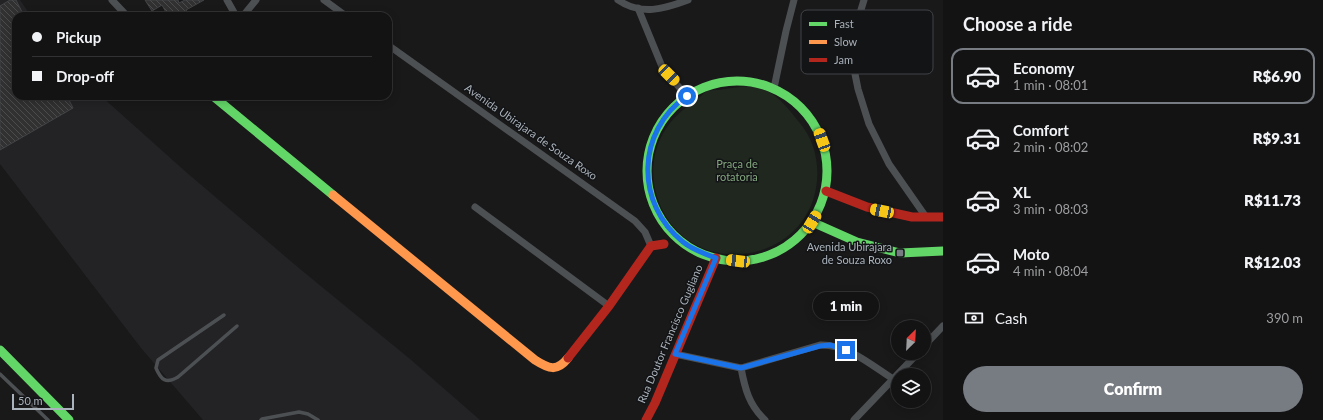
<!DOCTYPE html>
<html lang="en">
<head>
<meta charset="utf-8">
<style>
  :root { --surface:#131314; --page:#1c1c1d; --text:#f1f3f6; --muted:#9d9ea0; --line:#323234; --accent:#777c83 }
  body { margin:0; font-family:Lato,sans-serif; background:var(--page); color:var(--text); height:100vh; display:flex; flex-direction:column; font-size:15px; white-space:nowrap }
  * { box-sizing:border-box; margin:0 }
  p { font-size:13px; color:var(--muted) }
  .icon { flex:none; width:22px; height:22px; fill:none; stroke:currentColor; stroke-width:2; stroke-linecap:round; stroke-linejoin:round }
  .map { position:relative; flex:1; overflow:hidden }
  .panel { display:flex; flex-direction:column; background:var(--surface); width:380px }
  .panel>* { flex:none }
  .guide { position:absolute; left:12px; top:12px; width:380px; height:88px; border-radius:12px; box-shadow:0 2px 10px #0003,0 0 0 1px var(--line); display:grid; align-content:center; height:88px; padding:0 20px; background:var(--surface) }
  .needle { width:26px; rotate:24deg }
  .buttons { position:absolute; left:891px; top:320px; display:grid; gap:8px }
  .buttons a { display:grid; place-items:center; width:40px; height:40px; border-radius:50%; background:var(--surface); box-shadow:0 2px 10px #0003,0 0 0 1px var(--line); font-size:20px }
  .scale { position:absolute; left:12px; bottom:10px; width:62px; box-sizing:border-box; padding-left:4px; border:2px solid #aab2bb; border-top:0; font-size:11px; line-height:14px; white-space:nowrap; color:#aab2bb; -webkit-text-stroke:3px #131416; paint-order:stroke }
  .end { position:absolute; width:18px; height:18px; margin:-9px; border:5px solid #1a73e8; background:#fff; box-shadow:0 0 0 2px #fff }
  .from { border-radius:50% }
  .bubble { position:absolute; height:28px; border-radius:14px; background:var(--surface); box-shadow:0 2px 10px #0003,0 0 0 1px var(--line); font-size:13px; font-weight:800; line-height:28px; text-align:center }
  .car { position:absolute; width:12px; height:24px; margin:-12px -6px; border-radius:5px; box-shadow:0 0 3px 1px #0007; background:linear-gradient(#f5c518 24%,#345 0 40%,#f5c518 0 76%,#345 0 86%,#f5c518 0) }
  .guide b { display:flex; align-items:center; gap:14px; height:38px; font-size:15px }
  .guide b+b { border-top:1px solid var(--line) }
  .guide i { width:10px; height:10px; background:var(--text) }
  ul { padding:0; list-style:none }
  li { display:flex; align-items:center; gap:12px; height:56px; margin:0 8px 6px; padding:0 12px; border:2px solid transparent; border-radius:12px }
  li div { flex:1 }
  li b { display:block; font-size:15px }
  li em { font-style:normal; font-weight:800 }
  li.selected { border-color:var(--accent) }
  li>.icon { width:36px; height:36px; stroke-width:1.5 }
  h2 { padding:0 20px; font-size:18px; line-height:48px }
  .pay { display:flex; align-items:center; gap:10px; height:44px; padding:0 20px; font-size:15px }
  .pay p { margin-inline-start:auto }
  .primary-button { display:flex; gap:8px; margin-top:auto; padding:8px 20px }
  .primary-button a { flex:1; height:46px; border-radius:24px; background:var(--accent); color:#fff; font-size:16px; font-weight:800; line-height:46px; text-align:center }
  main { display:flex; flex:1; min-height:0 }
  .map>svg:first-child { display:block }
  .built { fill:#232326 }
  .green { fill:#1f271f }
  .building { fill:url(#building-back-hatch); stroke:#424446 }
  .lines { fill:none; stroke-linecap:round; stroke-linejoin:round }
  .lane { stroke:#4d5053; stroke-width:3.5 }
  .street { stroke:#4d5053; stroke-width:7 }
  .fast { stroke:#63d668; stroke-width:9 }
  .slow { stroke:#ff974d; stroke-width:9 }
  .jam { stroke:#b3261e; stroke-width:9 }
  .route { stroke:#1a73e8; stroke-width:5 }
  .poi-dot { fill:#777c83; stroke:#131416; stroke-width:1.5 }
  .labels { text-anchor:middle; stroke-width:3; stroke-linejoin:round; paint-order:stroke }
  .street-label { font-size:11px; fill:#aab2bb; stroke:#131416 }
  .park-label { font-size:11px; fill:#84a77f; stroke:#131416 }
  .poi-label { font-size:11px; fill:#aab2bb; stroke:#131416; text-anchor:end }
  .key { fill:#131416; stroke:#404348; stroke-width:1 }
  .key-label { font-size:11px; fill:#aab2bb }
</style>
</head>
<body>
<main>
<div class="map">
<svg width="943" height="420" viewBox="0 0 943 420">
  <defs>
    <pattern id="building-back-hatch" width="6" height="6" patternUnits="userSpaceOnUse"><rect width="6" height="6" fill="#313132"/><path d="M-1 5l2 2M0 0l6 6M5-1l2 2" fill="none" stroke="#4c4c4e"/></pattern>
  </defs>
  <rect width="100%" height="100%" fill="#19191a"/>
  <!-- built -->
  <path class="built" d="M0,0h20l11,16h-15v80h85l85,76 114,97 110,90 70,61h-277l-62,-72 -141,-184z"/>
  <!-- green -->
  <path class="green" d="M749,86c6,1 12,2 18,5 13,6 23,20 32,31 14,16 20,38 18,59 -8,83 -122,101 -156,26 -18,-40 -4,-84 35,-106 4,-3 7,-8 11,-10 3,-1 9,-1 12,-1 10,-2 20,-3 30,-4z"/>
  <!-- building -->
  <g class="building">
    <path d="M10,0h6l8,16h-8v80h51l6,12 -73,42v-144z"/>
    <path d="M145,0h33l1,3 6,-3h19l-18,10 4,6h-22l-6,-11 -10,6z"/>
  </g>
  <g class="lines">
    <!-- lane -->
    <g class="lane">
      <path d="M224,315l-66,45 -2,8c5,12 10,16 22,9l59,-51"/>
      <path d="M0,374l48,46"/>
      <path d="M261,420l1,-1 37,-7 9,2 10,6"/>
    </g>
    <!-- street -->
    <g class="street">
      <path d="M112,0l15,16"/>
      <path d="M227,0l9,16"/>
      <path d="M324,0l22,16"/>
      <path d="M618,0c23,16 46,9 70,0"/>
      <path d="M864,0l-11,36 -2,18 7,35 11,35 20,40 37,53"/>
      <path d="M638,8l25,61 24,27"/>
      <path d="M243,16l13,-16"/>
      <path d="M388,45l247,176 10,11 6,14"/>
      <path d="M774,88l12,-57 8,-31"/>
      <path d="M475,207l134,99"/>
      <path d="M924,346l19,-20"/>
      <path d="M675,354l66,14 79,-23c27,-1 51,20 73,34"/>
      <path d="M741,368c4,21 8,37 24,52"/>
      <path d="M854,420l64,-67"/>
    </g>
    <!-- fast -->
    <g class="fast">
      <circle cx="737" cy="171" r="90"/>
      <path d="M213,96l120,99"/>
      <path d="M812,222l45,20 43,11 43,-2"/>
      <path d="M0,350l69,70"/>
    </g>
    <!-- slow -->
    <path class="slow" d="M333,195l202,165c14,9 22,12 33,-2"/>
    <!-- jam -->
    <g class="jam">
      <path d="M826,191l41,16 45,10h31"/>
      <path d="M568,358l41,-52 42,-60 13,-2"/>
      <path d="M646,420l9,-17 61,-145"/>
    </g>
  </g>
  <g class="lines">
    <!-- route -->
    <path class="route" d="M687,96c-51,35 -52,108 -4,146 10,8 22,12 33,16l-41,96 66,14 79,-22 10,-1 16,5"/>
  </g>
  <!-- markers -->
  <rect class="poi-dot" x="896" y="249" width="8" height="8" rx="2"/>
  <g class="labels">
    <!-- street labels -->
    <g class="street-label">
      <text transform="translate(531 132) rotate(35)" y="4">Avenida Ubirajara de Souza Roxo</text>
      <text transform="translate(670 334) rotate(-67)" y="4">Rua Doutor Francisco Gugliano</text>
    </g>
    <!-- park labels -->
    <g class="park-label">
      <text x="737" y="168">Praça de<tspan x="737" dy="13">rotatoria</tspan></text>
    </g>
    <!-- poi labels -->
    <g class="poi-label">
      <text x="892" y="251">Avenida Ubirajara<tspan x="892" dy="13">de Souza Roxo</tspan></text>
    </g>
  </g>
  <!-- legend -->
  <rect x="801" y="10" width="132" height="64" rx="6" class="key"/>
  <rect x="809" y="22" width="18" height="4" fill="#63d668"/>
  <rect x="809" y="40" width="18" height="4" fill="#ff974d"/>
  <rect x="809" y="58" width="18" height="4" fill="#b3261e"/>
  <g class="key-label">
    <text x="834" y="28">Fast</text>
    <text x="834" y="46">Slow</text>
    <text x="834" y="64">Jam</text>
  </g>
</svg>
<div class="buttons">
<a><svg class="needle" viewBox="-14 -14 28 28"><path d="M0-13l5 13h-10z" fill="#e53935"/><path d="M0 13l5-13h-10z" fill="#9d9ea0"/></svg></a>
<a><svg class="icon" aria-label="layers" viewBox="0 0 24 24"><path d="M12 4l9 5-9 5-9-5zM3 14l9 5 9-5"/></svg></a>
</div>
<div class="scale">50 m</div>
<i class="end from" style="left:687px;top:96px"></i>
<i class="end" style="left:846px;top:350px"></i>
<div class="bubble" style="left:813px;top:292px;width:66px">1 min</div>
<i class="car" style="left:669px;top:75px;rotate:135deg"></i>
<i class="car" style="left:822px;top:140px;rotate:340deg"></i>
<i class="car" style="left:882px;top:211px;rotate:282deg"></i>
<i class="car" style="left:812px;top:222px;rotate:31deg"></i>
<i class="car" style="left:738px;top:261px;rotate:277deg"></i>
<div class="guide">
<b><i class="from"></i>Pickup</b>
<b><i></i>Drop-off</b>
</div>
</div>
<section class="panel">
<h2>Choose a ride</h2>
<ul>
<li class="selected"><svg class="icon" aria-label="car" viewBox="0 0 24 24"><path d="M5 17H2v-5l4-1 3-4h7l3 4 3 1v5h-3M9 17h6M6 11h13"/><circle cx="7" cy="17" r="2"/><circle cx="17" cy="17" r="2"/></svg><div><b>Economy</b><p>1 min · 08:01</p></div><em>R$6.90</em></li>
<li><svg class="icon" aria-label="car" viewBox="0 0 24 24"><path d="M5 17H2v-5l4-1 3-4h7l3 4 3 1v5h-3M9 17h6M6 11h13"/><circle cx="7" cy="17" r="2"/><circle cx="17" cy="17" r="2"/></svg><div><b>Comfort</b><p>2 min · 08:02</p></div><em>R$9.31</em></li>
<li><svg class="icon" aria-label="car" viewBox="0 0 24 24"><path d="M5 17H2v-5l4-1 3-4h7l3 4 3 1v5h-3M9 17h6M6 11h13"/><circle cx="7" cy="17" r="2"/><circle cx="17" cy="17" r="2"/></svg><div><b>XL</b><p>3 min · 08:03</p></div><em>R$11.73</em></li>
<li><svg class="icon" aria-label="car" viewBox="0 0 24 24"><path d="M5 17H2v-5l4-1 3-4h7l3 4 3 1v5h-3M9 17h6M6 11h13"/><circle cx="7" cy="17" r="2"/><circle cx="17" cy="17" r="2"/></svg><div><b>Moto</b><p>4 min · 08:04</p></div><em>R$12.03</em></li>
</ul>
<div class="pay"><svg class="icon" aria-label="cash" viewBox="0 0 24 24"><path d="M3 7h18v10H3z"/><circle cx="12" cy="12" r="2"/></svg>Cash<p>390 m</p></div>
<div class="primary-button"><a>Confirm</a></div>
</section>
</main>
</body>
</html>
